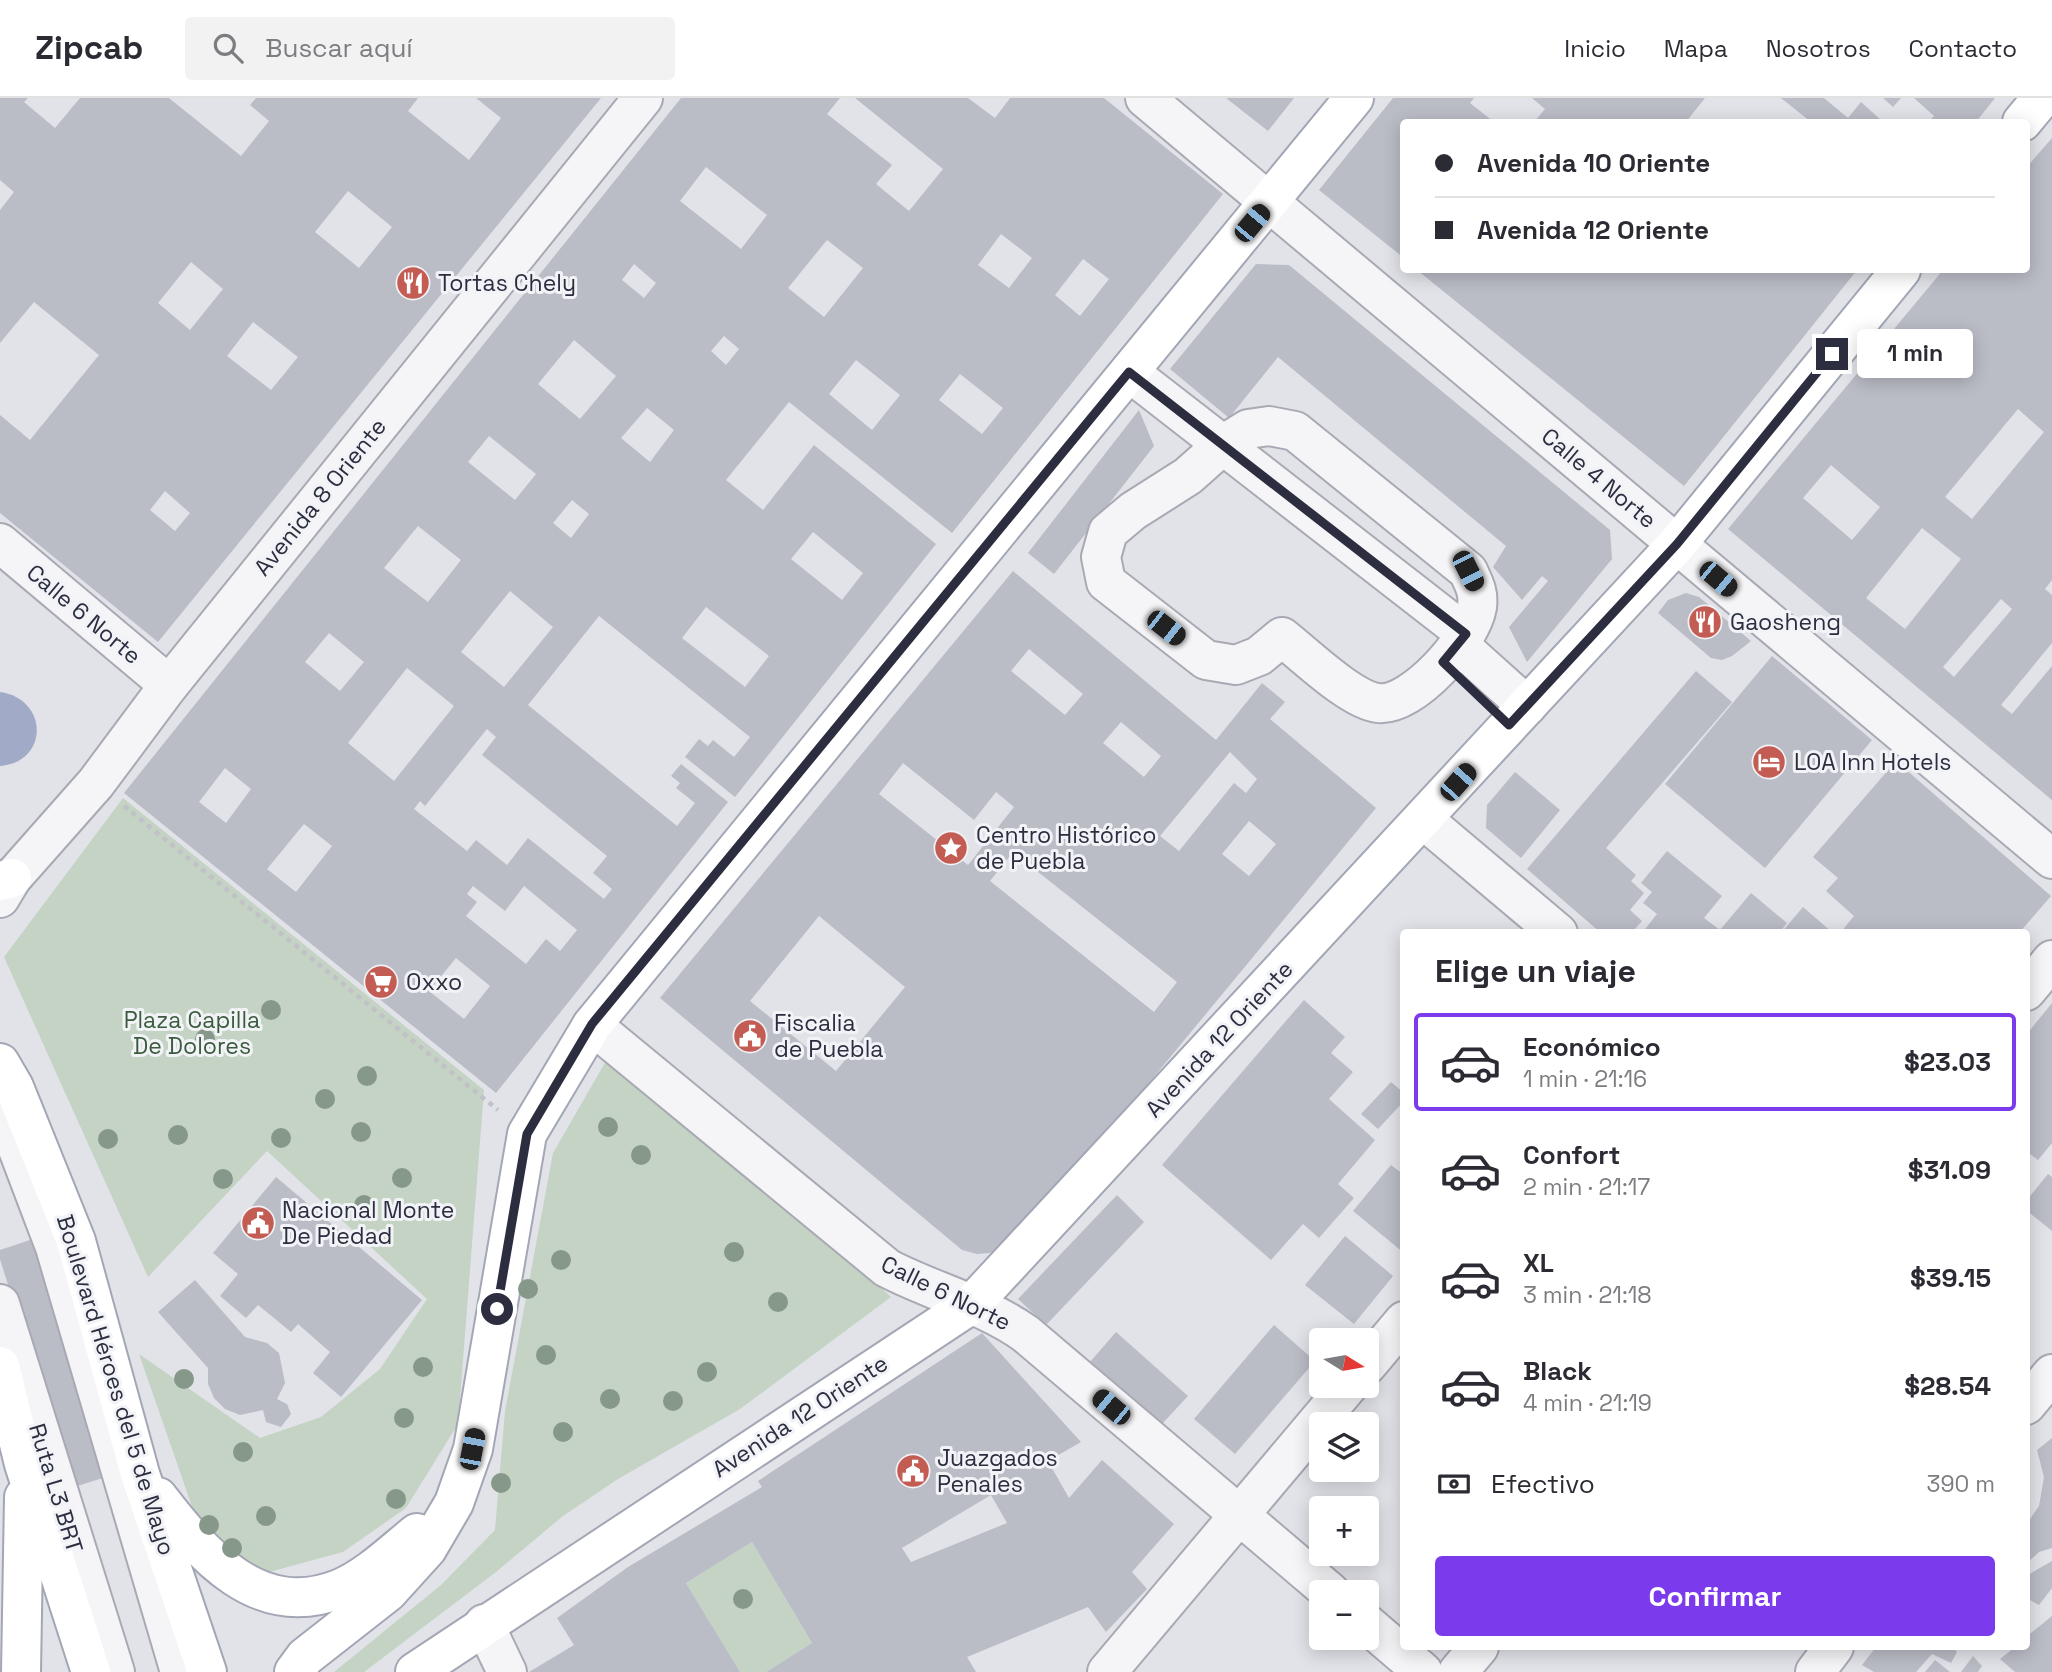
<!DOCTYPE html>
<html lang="es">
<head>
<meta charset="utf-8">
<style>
  :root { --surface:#fff; --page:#f2f2f3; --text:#2b2b33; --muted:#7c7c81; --line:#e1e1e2; --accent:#7c3aed }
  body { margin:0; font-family:"Space Grotesk",sans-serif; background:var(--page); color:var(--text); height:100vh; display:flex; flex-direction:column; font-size:26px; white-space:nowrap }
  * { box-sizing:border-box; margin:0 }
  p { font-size:23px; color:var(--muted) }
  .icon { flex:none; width:38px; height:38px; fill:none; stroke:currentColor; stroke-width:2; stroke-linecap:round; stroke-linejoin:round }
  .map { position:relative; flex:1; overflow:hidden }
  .panel { position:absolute; left:1400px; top:831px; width:630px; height:721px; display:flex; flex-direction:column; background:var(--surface); border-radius:7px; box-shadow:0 4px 18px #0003 }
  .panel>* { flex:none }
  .hud { position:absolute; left:1400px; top:21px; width:630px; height:154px; border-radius:7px; box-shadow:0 4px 18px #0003; display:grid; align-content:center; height:154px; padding:0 35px; background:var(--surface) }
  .needle { width:46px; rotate:101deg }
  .buttons { position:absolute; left:1309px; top:1230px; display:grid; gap:14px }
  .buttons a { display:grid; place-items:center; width:70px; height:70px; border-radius:7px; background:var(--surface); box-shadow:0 4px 18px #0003; font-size:35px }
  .end { position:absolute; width:32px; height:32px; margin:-16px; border:9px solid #2c2e40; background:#fff; box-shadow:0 0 0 4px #fff }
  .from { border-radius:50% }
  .bubble { position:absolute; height:49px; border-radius:7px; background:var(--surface); box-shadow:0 4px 18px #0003; font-size:23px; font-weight:600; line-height:49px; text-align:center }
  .car { position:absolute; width:21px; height:42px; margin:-21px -10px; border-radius:9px; box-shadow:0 0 5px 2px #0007; background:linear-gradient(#222 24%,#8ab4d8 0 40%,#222 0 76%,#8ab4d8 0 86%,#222 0) }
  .hud b { display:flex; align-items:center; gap:24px; height:66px; font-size:26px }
  .hud b+b { border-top:2px solid var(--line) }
  .hud i { width:18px; height:18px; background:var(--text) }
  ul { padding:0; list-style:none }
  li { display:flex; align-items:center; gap:21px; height:98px; margin:0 14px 10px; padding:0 21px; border:4px solid transparent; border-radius:7px }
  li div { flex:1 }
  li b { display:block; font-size:26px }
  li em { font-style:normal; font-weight:600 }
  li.active { border-color:var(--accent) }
  li>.icon { width:63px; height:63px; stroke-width:1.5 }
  h2 { padding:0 35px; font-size:32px; line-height:84px }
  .pay { display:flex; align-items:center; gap:18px; height:77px; padding:0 35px; font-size:26px }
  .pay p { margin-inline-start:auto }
  .action { display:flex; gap:14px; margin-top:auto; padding:14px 35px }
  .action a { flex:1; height:80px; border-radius:7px; background:var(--accent); color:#fff; font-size:28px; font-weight:600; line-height:80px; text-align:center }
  header { display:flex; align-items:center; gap:42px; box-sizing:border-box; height:98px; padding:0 35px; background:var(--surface); border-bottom:2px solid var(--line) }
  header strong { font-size:33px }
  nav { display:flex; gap:38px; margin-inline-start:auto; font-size:24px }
  .search { width:490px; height:63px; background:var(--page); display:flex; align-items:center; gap:18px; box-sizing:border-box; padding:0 24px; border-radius:7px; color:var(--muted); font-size:26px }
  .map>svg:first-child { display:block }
  .green { fill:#c4d3c4 }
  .water { fill:#a1aac6 }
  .building { fill:#babcc6; fill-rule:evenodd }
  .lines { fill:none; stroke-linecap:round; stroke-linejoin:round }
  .minor-casing { stroke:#a8a9b3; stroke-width:42 }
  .major-casing { stroke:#a3a6b4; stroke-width:42 }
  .path { stroke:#c1c1c8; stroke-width:4.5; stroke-dasharray:5 5; stroke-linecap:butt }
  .minor { stroke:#f5f5f8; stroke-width:38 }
  .major { stroke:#fff; stroke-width:38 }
  .tree { fill:#86988a }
  .route { stroke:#2c2e40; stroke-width:9 }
  .labels { text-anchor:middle; stroke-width:6; stroke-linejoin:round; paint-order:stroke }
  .poi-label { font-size:23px; fill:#2c2e40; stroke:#f2f3f7; text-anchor:start }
  .street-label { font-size:23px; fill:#2c2e40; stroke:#f2f3f7 }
  .park-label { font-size:23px; fill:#3a5b3c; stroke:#f2f3f7 }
</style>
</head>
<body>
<header>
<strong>Zipcab</strong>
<div class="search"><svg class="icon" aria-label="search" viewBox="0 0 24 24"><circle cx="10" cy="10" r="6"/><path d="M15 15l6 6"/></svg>Buscar aquí</div>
<nav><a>Inicio</a><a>Mapa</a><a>Nosotros</a><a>Contacto</a></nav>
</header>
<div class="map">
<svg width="2052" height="1574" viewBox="0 0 2052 1574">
  <rect width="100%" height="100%" fill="#e2e3e9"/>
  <!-- green -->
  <g class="green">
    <path d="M123,700l361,292 -26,334 -52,84 -63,44 -74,20 -65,-31 -65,-187 121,84 61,-21 59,-48 47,-70 -160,-148 -119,126 -144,-320z"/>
    <path d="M614,949l277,250 -151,112 -122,70 -55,37 -67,56 -132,100h-30l107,-87 54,-55 10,-119 48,-258z"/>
    <path d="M752,1444l60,101 -46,29h-26l-54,-89z"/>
  </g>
  <!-- water -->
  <path class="water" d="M0,594c49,7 49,70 0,74z"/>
  <!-- building -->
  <g class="building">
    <path d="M0,0h28l-4,4 31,26 25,-30h89l72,58 28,-35 -19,-16 6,-7h162l-10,13 61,49 32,-42 -25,-20h125l-443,544 -158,-129v-98l30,25 69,-85 -65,-53 -34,41v-133l14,-18 -14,-12zM348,93l44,36 -33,41 -44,-36zM191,164l32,27 -33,41 -32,-27zM253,224l45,35 -27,33 -44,-34zM165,393l25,22 -15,18 -25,-21z"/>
    <path d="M681,0h159l-13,16 65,51 -16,19 33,27 34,-42 -88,-71h113l27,20 15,-20h94l119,96 -271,339 -163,-131 -63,78 37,30 51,-65 122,99 -201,253 -50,-40 14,-18 9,7 5,-6 21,17 16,-20 -151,-121 -71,89 149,121 18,-23 -19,-15 4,-5 -9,-7 10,-12 47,38 -232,291 -372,-300zM706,69l61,48 -26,34 -61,-48zM1001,136l31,24 -23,30 -31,-23zM827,142l36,28 -39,49 -36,-29zM1083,161l26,20 -29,37 -25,-21zM634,166l22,19 -12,15 -22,-18zM724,238l15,13 -13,16 -15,-14zM574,242l42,36 -36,43 -42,-35zM856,262l44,35 -28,35 -43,-36zM960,276l43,34 -21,26 -43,-34zM647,310l27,22 -24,32 -29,-24zM489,338l47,38 -21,26 -47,-38zM572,402l17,14 -18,24 -18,-15zM418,428l43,34 -33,42 -44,-34zM813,434l50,41 -21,27 -51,-41zM510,493l43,36 -49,60 -43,-35zM706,509l63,49 -24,31 -63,-49zM329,535l35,29 -24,29 -35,-29zM407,570l47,38 -60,75 -46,-38zM487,631l9,8 -14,18 125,101 -14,17 19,16 -8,10 -76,-61 -21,27 -31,-25 -9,11 -53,-42 6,-8 5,5zM225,670l26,21 -25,34 -27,-21zM304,726l28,22 -36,46 -29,-23zM473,788l32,25 19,-25 53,44 -17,21 -14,-12 -20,25 -60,-48 11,-14 -10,-8zM456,860l34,28 -26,33 -35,-28z"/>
    <path d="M1226,0h68l-26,33z"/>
    <path d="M1393,0h81l-4,5 24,19h-90v136l-85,-68z"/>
    <path d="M1532,0h173l-19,24h-152l11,-13z"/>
    <path d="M1781,0h43l24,20 13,-16 20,18 -2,2h-68z"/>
    <path d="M1883,0h18l-8,9z"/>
    <path d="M1914,0h81l-19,24h-48l6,-6z"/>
    <path d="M2052,40v442l-7,9 7,6v48l-51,62 11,9 40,-48v134l-324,-271 215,-259h83v-102zM2018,311l26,23 -72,87 -27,-22zM1831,367l49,42 -28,33 -49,-42zM1922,430l39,31 -56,70 -39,-31zM2001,501l11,10 -58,68 -11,-10z"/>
    <path d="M1256,166l33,1 321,265 2,29 -85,103 -18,-35 39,-46 -6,-5 -20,24 -29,-33 13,-21 -228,-189 -49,61 -59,-49z"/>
    <path d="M1417,172h440l-173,216z"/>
    <path d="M1139,312l15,36 -100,128 -26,-21z"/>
    <path d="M1013,473l203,169 46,-57 23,19 -15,17 106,89 -356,431 -30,14 -13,1 -15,-4 -302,-252zM1029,551l54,45 -18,21 -54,-44zM1121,624l40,34 -17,21 -41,-34zM1230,654l27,27 -11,14 -12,-10 -55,68 -19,-15zM903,665l71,57 22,-28 18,15 -46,58 -89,-71zM1249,723l27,23 -27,32 -27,-22zM1013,754l164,130 -23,30 -164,-131zM819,818l86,71 -69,84 -86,-70z"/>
    <path d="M1686,495l13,4 52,44 -19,15 -10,4 -11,-2 -53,-45 10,-13z"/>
    <path d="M1772,558l100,84 -107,128 -100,-84z"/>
    <path d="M1696,573l36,31 -126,146 30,27 -5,6 13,12 -14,17 12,11 -8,9 3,3h-36l-74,-64z"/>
    <path d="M1896,663l155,135 -32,37h-179l14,-17 -28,-25 12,-13 -25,-21z"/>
    <path d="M1515,674l45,38 -39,48 -35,-30 1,-23z"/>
    <path d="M1667,753l55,45 -18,22 16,12 31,-37 36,30 -8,10h-137l15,-19 -14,-11 9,-11 -11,-9z"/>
    <path d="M1803,809l30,26h-52z"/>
    <path d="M1304,902l41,37 -14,16 22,19 -24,27 46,41 -37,44 16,14 -35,40 -16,-14 -32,36 -109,-95z"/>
    <path d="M2052,905v140l-14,17 -12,-9v-116z"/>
    <path d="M1391,984l13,11v8l-26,28 -17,-15z"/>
    <path d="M1391,1067l13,10v78l-51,-42z"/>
    <path d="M2048,1076l4,3v54l-26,-21v-9z"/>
    <path d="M276,1079l146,123 -81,97 -28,-24 17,-21 -32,-28 -7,8 -33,-27 -12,13 -26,-22 18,-22 -25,-21z"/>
    <path d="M1117,1097l27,27 -98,103 -28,-26z"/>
    <path d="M1345,1138l48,40 -39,48 -49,-39z"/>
    <path d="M36,1140l73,238 -38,12 -71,-229v-9z"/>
    <path d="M195,1182l50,57 22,6 12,10 6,30 -8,16 10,5 4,10 -10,13 -15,-5 -3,-12 -23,5 -15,-6 -11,-11 -6,-14v-16l-50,-56z"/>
    <path d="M1274,1227l41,36 -80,93 -41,-35z"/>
    <path d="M1116,1234l72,64 -27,29 -71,-63z"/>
    <path d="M982,1235l99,109 -33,19 21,37 33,-38 72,64 -42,48 15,17 -41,43 -18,-25 -121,50 9,15h-210l46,-29 -60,-101 -66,41 54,89h-211l45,-27 -17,-27 71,-51 134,-80 -4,-6zM991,1397l16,28 -96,39 -9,-14z"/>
    <path d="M2052,1340v110l-13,4 -13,12v-39l13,-19 5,-29 -7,-27z"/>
    <path d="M2052,1463v27l-13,17 -13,-7v-22z"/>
    <path d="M2052,1518v56h-37l-15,-13 15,-12h11v-10z"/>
    <path d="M1876,1549h77l4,5 -6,11 -19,-9 -16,18h-42l-12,-7z"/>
    <path d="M1973,1558l9,10 -4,6h-17z"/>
    <path d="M1935,1562l15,12h-25z"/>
  </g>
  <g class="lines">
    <!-- minor casing -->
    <g class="minor-casing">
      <g id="minor">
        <path d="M1145,0l907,761"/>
        <path d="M1129,274l337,262"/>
        <path d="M1269,328l26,5 173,140c6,13 11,21 9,36 -5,32 -64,100 -99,96 -27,-3 -73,-48 -96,-66l-23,19 -23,9 -30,-5 -100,-78 -5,-25 7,-25 25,-21 55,-35 36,-32 24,-15z"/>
        <path d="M0,445l169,142"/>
        <path d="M1458,546l69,62"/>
        <path d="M1424,722l134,113"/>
        <path d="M0,800l12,-20 84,-95 73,-98 474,-587"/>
        <path d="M2026,893l26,-31"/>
        <path d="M592,927l295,243c46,24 97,36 139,66l304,258"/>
        <path d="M0,1004l55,145 125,425"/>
        <path d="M0,1206l115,368"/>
        <path d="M1367,1267l37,-44"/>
        <path d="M2026,1307l26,-31"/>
        <path d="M484,1526l23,48"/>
        <path d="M1367,1526l56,48"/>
        <path d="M1107,1574l241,-286"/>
        <path d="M1458,1574l21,-25"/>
        <path d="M1815,1574l19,-25"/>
      </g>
    </g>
    <!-- major casing -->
    <g class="major-casing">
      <g id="major">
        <path d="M2022,24l20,-24"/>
        <path d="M0,783l12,-3"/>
        <path d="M0,965l14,24 62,154 64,233 67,198"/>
        <path d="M0,1268l24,98 67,208"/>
        <path d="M158,1399c44,57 100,124 181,92 29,-12 54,-37 78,-56"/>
        <path d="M21,1574l3,-175"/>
        <path d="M294,1574l11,-15 83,-65 39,-43 27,-46 19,-54 54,-315 65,-109 762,-927"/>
        <path d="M415,1574l557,-368 705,-760 224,-274"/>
      </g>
    </g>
    <!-- path -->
    <path class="path" d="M124,708l374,304"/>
    <!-- minor -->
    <use href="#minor" class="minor"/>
    <!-- major -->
    <use href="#major" class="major"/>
  </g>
  <!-- trees -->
  <g class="tree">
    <circle cx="271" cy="912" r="10"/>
    <circle cx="205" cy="941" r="10"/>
    <circle cx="367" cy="978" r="10"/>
    <circle cx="325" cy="1001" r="10"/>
    <circle cx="608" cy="1029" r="10"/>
    <circle cx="361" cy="1034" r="10"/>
    <circle cx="178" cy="1037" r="10"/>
    <circle cx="281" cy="1040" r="10"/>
    <circle cx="108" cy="1041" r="10"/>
    <circle cx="641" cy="1057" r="10"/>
    <circle cx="402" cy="1080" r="10"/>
    <circle cx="223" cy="1081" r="10"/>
    <circle cx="364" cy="1107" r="10"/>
    <circle cx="734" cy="1154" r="10"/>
    <circle cx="561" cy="1162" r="10"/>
    <circle cx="528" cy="1191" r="10"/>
    <circle cx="778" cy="1204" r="10"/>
    <circle cx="546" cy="1257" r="10"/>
    <circle cx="423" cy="1269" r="10"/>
    <circle cx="707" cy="1274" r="10"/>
    <circle cx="184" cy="1281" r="10"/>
    <circle cx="610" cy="1301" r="10"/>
    <circle cx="673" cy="1303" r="10"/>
    <circle cx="404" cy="1320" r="10"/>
    <circle cx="563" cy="1334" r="10"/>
    <circle cx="243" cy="1354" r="10"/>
    <circle cx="501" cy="1385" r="10"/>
    <circle cx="396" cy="1401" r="10"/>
    <circle cx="266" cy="1418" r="10"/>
    <circle cx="209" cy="1427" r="10"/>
    <circle cx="232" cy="1450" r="10"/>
    <circle cx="743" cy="1501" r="10"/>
  </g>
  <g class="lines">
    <!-- route -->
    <path class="route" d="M497,1211l30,-175 65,-110 537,-652 337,262 -23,28 66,63 168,-181 155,-190"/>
  </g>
  <!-- icons -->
  <defs>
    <g id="restaurant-disc" transform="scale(1.75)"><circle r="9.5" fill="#c35d53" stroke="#f2f3f7"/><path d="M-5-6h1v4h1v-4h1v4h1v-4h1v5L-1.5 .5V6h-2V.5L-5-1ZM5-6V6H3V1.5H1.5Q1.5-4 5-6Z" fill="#fff"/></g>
    <g id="hotel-disc" transform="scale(1.75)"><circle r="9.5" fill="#c35d53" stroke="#f2f3f7"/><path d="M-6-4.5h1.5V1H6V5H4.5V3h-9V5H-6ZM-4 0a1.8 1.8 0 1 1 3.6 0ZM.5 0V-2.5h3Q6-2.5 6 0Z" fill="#fff"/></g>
    <g id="sight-disc" transform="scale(1.75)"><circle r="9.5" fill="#c35d53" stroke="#f2f3f7"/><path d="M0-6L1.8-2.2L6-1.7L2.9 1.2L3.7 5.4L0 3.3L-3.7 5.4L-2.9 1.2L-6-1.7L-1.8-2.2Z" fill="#fff"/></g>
    <g id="supermarket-disc" transform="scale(1.75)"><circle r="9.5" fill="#c35d53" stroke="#f2f3f7"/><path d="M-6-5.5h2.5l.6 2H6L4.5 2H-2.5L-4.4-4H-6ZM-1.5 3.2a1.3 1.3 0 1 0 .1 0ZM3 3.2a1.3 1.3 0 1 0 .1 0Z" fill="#fff"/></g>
    <g id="civic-disc" transform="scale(1.75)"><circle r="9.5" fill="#c35d53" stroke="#f2f3f7"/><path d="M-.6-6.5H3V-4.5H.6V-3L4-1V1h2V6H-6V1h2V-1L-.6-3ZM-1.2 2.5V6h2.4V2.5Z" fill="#fff"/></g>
  </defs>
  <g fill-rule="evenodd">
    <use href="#restaurant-disc" x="413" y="185"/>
    <use href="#restaurant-disc" x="1705" y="524"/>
    <use href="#hotel-disc" x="1769" y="664"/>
    <use href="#sight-disc" x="951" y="750"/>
    <use href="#supermarket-disc" x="381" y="884"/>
    <use href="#civic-disc" x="750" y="938"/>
    <use href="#civic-disc" x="258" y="1125"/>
    <use href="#civic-disc" x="913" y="1373"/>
  </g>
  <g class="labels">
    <!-- poi labels -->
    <g class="poi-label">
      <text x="438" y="193">Tortas Chely</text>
      <text x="1730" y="532">Gaosheng</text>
      <text x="1794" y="672">LOA Inn Hotels</text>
      <text x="976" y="745">Centro Histórico<tspan x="976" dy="26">de Puebla</tspan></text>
      <text x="406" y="892">Oxxo</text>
      <text x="774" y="933">Fiscalia<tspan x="774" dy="26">de Puebla</tspan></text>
      <text x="282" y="1120">Nacional Monte<tspan x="282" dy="26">De Piedad</tspan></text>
      <text x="937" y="1368">Juazgados<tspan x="937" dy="26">Penales</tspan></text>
    </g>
    <!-- street labels -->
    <g class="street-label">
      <text transform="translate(1599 380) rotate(40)" y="8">Calle 4 Norte</text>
      <text transform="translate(320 399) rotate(-51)" y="8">Avenida 8 Oriente</text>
      <text transform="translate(84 516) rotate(40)" y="8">Calle 6 Norte</text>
      <text transform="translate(1219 941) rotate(-47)" y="8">Avenida 12 Oriente</text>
      <text transform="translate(946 1195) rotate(26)" y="8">Calle 6 Norte</text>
      <text transform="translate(116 1287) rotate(73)" y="8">Boulevard Héroes del 5 de Mayo</text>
      <text transform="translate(800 1318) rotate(-33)" y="8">Avenida 12 Oriente</text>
      <text transform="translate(56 1390) rotate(73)" y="8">Ruta L3 BRT</text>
    </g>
    <!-- park labels -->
    <g class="park-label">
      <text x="192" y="930">Plaza Capilla<tspan x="192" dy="26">De Dolores</tspan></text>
    </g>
  </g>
</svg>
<div class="buttons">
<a><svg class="needle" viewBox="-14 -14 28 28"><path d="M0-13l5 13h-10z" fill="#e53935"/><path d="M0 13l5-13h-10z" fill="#7c7c81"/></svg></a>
<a><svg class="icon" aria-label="layers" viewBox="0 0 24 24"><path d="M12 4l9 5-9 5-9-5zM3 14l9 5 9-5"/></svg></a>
<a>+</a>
<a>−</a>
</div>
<i class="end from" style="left:497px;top:1211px"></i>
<i class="end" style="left:1832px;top:256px"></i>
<div class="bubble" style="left:1857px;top:231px;width:116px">1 min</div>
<i class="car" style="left:1252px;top:125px;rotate:40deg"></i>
<i class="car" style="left:1468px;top:473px;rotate:153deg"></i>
<i class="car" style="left:1718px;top:481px;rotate:130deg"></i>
<i class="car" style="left:1166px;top:530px;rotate:128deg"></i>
<i class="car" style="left:1458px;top:684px;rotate:42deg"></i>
<i class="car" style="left:1111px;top:1309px;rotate:310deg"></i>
<i class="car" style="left:472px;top:1351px;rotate:11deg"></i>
<div class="hud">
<b><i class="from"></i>Avenida 10 Oriente</b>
<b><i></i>Avenida 12 Oriente</b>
</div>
<section class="panel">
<h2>Elige un viaje</h2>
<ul>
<li class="active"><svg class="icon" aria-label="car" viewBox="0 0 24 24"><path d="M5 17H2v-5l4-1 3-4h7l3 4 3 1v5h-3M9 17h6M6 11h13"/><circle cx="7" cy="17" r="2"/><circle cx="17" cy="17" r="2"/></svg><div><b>Económico</b><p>1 min · 21:16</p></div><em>$23.03</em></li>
<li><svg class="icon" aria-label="car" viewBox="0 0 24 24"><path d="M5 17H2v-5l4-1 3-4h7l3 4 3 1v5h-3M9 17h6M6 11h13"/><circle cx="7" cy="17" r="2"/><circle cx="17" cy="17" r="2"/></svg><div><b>Confort</b><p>2 min · 21:17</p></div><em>$31.09</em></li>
<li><svg class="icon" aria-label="car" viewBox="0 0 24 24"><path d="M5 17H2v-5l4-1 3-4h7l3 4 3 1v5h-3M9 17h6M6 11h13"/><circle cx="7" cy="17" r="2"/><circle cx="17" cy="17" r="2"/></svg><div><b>XL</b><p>3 min · 21:18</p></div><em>$39.15</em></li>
<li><svg class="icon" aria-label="car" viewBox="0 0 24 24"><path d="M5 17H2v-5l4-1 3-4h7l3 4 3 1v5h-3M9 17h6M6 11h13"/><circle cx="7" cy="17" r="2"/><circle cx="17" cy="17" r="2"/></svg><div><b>Black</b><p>4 min · 21:19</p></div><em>$28.54</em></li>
</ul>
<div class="pay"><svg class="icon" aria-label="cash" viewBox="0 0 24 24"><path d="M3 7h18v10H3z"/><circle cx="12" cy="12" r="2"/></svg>Efectivo<p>390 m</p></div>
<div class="action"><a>Confirmar</a></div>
</section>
</div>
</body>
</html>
